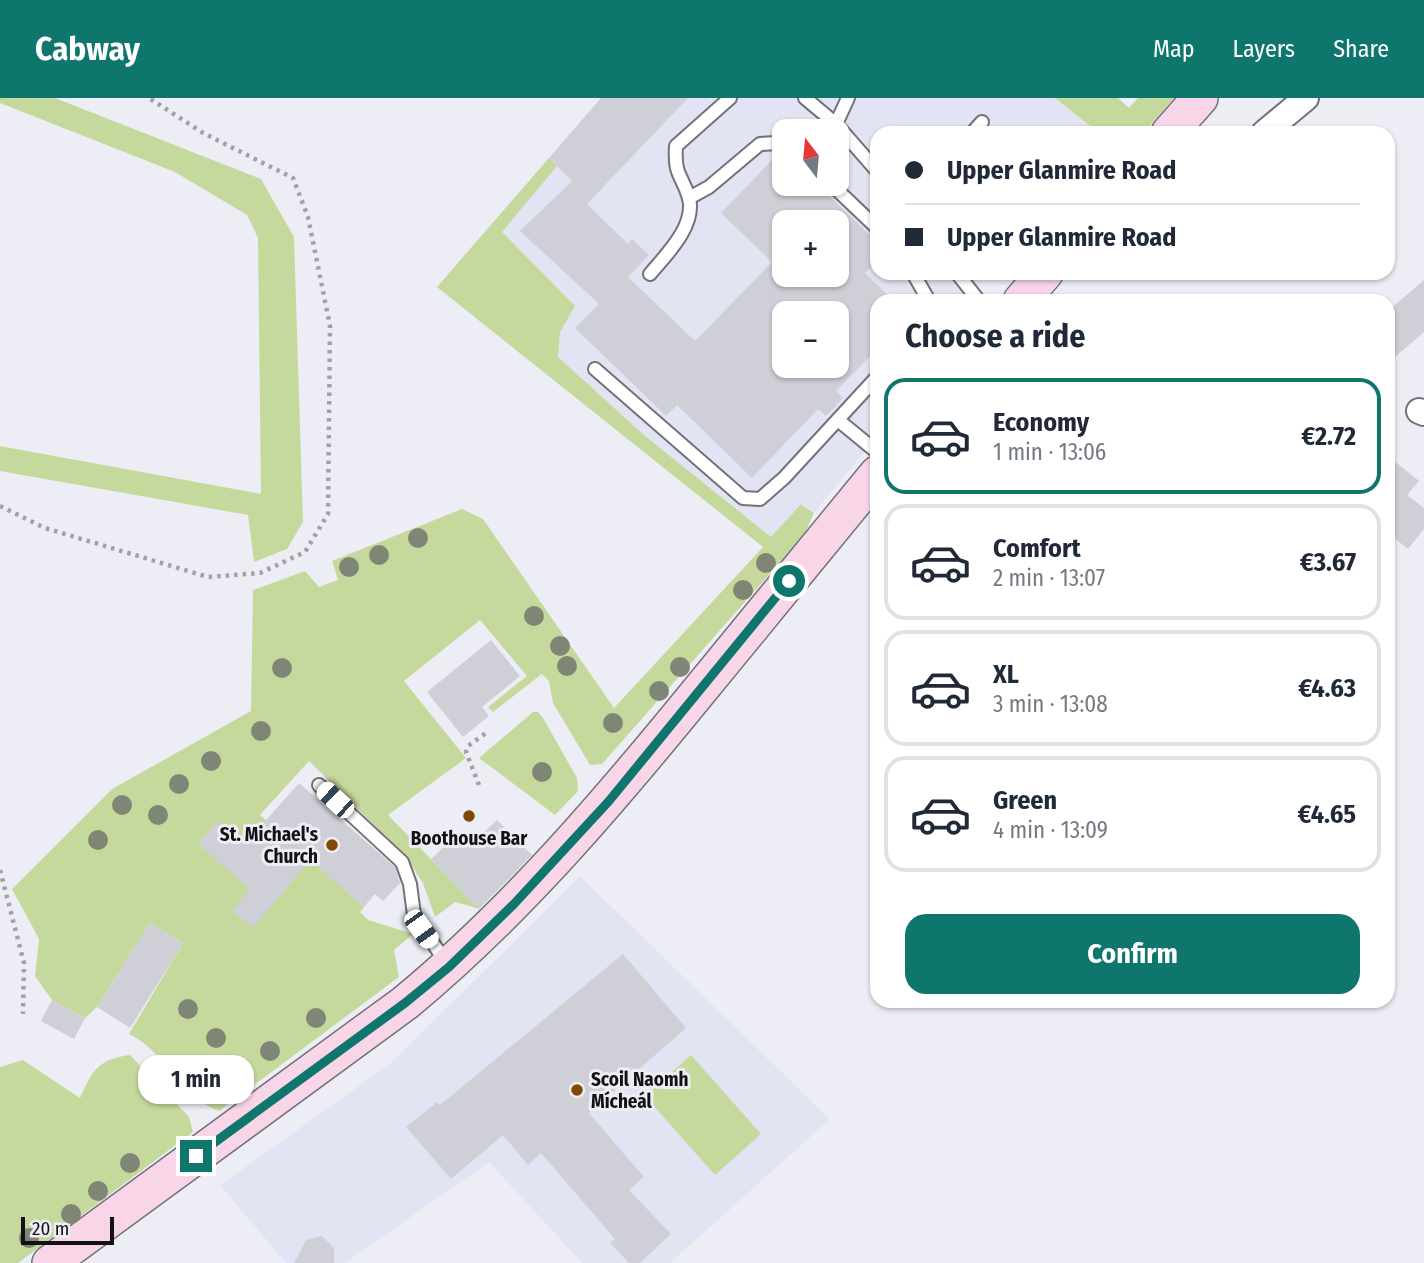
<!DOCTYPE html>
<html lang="en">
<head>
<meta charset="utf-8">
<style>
  :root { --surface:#fff; --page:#f6f6f7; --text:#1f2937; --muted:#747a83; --line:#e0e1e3; --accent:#0f766e }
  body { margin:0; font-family:"Fira Sans Condensed",sans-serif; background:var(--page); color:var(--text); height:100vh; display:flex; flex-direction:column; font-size:26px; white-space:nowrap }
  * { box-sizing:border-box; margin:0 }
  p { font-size:23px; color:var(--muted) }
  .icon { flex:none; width:38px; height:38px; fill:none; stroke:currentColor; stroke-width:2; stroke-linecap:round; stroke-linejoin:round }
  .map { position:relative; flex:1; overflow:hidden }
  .details { position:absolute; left:870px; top:196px; width:525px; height:714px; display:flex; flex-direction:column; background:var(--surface); border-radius:21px; box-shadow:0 2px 5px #0004 }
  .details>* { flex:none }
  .banner { position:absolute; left:870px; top:28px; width:525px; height:154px; border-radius:21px; box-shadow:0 2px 5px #0004; display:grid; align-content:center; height:154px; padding:0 35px; background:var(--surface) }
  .needle { width:46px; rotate:344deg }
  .fabs { position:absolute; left:772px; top:21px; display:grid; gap:14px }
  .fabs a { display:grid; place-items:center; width:77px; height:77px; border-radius:14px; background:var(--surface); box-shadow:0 2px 5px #0004; font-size:35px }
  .scale { position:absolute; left:21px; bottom:18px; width:93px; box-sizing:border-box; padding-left:7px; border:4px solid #121215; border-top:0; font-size:19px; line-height:24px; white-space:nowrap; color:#121215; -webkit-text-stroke:5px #edeef5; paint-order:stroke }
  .end { position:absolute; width:32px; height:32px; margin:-16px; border:9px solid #0f766e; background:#fff; box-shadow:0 0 0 4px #fff }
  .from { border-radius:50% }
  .bubble { position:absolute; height:49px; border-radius:21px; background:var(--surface); box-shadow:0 2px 5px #0004; font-size:23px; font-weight:700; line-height:49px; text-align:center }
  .car { position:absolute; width:21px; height:42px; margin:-21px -10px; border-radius:9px; box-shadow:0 0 5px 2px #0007; background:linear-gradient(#fff 24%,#345 0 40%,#fff 0 76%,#345 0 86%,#fff 0) }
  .banner b { display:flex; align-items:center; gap:24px; height:66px; font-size:26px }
  .banner b+b { border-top:2px solid var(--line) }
  .banner i { width:18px; height:18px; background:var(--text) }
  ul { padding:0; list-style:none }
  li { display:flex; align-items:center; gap:21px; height:116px; margin:0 14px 10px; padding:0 21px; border:4px solid var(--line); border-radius:21px }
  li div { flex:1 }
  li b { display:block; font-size:26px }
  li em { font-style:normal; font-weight:700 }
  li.current { border-color:var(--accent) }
  li>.icon { width:63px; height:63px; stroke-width:1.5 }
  h2 { padding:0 35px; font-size:32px; line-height:84px }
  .button { display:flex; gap:14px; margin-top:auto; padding:14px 35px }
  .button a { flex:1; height:80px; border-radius:21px; background:var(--accent); color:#fff; font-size:28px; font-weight:700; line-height:80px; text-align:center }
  header { display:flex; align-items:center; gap:42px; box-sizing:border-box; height:98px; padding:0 35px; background:var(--accent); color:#fff }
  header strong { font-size:33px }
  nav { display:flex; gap:38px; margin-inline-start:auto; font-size:24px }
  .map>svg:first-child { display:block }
  .built { fill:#e2e4f3; fill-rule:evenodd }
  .green { fill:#c6d99c }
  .building { fill:#cfd0d7; fill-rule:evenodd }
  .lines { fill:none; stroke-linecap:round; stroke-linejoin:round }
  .lane-casing { stroke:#727379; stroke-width:16 }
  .street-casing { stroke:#727379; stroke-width:28 }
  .secondary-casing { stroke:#727379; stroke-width:38 }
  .path { stroke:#a1a2a7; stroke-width:4.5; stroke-dasharray:3.5 5; stroke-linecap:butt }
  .lane { stroke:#fff; stroke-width:12 }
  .street { stroke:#fff; stroke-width:24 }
  .secondary { stroke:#f9d5e8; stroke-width:35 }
  .tree { fill:#808676 }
  .route { stroke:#0f766e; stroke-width:9 }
  .poi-dot { fill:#824700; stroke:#edeef5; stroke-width:2.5 }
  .labels { text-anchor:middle; stroke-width:6; stroke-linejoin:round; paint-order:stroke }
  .poi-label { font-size:19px; font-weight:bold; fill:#121215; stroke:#edeef5; text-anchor:end }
</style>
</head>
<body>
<header>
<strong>Cabway</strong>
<nav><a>Map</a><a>Layers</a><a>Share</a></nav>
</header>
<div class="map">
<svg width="1424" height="1165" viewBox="0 0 1424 1165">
  <rect width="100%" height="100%" fill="#edeef5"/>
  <!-- built -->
  <g class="built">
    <path d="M601,0h454l44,35h-222v140h114l-13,6 -19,18v4h-82v136l-63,76 -12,-11 -38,44 -327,-259zM784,33h52v53h-52zM784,124h52v53h-52zM784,215h52v53h-52z"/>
    <path d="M580,778l250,243 -160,144h-88l-93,-101 -144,101h-59l-66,-78 172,-123z"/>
  </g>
  <!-- green -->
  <g class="green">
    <path d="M0,0h55l206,81 33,58 9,285 -16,27 -33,13 -6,-47 -248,-44v-25l261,48 -3,-256 -11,-23 -72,-43 -175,-69z"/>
    <path d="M1055,0h63l11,10 9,-10h36l-31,35h-44z"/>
    <path d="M549,60l8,8 -55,66 73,74 -15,26 -2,25 87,79 126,101 30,-33 13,9 -10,22 -202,229 -12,1 -37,-62 -4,-22 -7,-7 -49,38 -5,-5 39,-31 -47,-56 -76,61 62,77 -78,57 92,94 -25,-7 -20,15 -12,-34 -17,-26 -97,-96 -49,54 104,92 -4,5 8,8 45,14 -19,16 5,27 -180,134c-37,-13 -54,-60 -90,-77l54,-91 -33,-20 -53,84 -12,11 -33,-18 -17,-24 4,-37 -27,-50 100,-100 139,-78 2,-121 52,-19 14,16 19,-7 -6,-19 130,-52 21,10 131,189 149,-161 -326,-260z"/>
    <path d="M533,614h5l5,6 34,60 1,13 -23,24 -76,-57z"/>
    <path d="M130,957l59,62 4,15 -175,131h-18v-196l23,-7 57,38c12,-27 18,-39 50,-43z"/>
    <path d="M691,957l70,79 -46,41 -70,-79z"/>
  </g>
  <!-- building -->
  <g class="building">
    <path d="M601,0h87l-101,106 41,40 4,-5 17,16 -21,22 67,64 77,-79 -51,-49 58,-60 5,2v29h33l60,58v19l-12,12 29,28h-17v48l-41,42 7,7 -9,10 -8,8 -8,-7 -66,69 -75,-73 -11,11 -91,-88 24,-24 -79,-73 52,-50 -23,-23zM784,124h52v53h-52zM784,215h52v53h-52z"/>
    <path d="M1424,182v52l-36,31v-52z"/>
    <path d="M1388,358l31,25 -12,14 17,13v21l-16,20 -20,-16z"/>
    <path d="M491,542l29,36 -38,31 7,9 -26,21 -36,-45z"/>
    <path d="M299,685l96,84 5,16 -17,18 -8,-7 -11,13 -54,-47 -57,68 -21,-17 18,-22 -52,-45 20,-23 27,23z"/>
    <path d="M497,722l35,35 -53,54 -48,-50 27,-26 13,12z"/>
    <path d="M150,825l33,20 -53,85 -33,-21z"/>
    <path d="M623,856l63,74 -97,85 55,64 -15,13 42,44 -31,29h-11l-19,-20 5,-4 -74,-86 -13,12 -25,-30 -52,44 -45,-52 31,-25 3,3z"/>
    <path d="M52,902l33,18 -11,21 -33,-18z"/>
    <path d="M322,1138l12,12v15h-40l12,-23z"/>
  </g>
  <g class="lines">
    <!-- lane casing -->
    <g class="lane-casing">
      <g id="lane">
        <path d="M805,0l31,26 41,47"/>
        <path d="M836,26l12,-26"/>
        <path d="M972,35l10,-11"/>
        <path d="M831,86l46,44"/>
        <path d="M689,100l20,-11 51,-43 17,-1 7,3"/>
        <path d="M913,175l16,28"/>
        <path d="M957,175l22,28"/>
        <path d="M650,176c16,-19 46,-48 39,-76 -7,-24 -15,-21 -13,-52l54,-48"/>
        <path d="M595,271l148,129 17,1 24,-21 93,-101"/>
        <path d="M838,322l39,32"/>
        <path d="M319,687l83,77 8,22 4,31 33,49"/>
      </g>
    </g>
    <!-- street casing -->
    <g class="street-casing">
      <g id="street">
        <path d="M1264,35l42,-35"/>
        <path d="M1419,313l5,2"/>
      </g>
    </g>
    <!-- secondary casing -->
    <g class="secondary-casing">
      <g id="secondary">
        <path d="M1169,35l31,-35"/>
        <path d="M1021,203l24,-28"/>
        <path d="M50,1165l355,-260c109,-90 201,-198 290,-307 61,-74 121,-148 182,-222"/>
      </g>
    </g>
    <!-- path -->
    <g class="path">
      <path d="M0,408l45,22 163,49 52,-4 45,-21 23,-38 2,-188 -22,-109 -15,-39 -90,-45 -54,-35"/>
      <path d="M479,687l-13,-33 2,-6 18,-13"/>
      <path d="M0,772l24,93 -1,51"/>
    </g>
    <!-- lane -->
    <use href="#lane" class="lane"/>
    <!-- street -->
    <use href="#street" class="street"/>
    <!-- secondary -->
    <use href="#secondary" class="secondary"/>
  </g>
  <!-- trees -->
  <g class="tree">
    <circle cx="418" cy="440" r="10"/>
    <circle cx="379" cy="457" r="10"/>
    <circle cx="766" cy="465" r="10"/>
    <circle cx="349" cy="469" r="10"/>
    <circle cx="743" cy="492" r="10"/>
    <circle cx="534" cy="518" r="10"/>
    <circle cx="560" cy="548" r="10"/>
    <circle cx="567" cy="568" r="10"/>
    <circle cx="680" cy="569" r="10"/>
    <circle cx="282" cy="570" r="10"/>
    <circle cx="659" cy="593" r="10"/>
    <circle cx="613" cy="625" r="10"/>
    <circle cx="261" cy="633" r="10"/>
    <circle cx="211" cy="663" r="10"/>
    <circle cx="542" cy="674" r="10"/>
    <circle cx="179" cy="686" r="10"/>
    <circle cx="122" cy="707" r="10"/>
    <circle cx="158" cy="717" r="10"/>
    <circle cx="98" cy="742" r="10"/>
    <circle cx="188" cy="911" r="10"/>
    <circle cx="316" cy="920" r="10"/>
    <circle cx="216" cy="940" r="10"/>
    <circle cx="270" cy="953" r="10"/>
    <circle cx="130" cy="1065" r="10"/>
    <circle cx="98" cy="1093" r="10"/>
    <circle cx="71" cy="1116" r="10"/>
    <circle cx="29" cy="1140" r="10"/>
  </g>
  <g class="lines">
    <!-- route -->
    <path class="route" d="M196,1058l209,-153 44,-36 65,-63 95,-103 180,-220"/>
  </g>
  <!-- markers -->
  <g class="poi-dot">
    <circle cx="469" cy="718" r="7"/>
    <circle cx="332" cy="747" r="7"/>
    <circle cx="577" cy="992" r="7"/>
  </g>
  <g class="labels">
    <!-- poi labels -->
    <g class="poi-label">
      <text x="318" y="743">St. Michael's<tspan x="318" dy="22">Church</tspan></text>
      <text x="469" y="747" text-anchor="middle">Boothouse Bar</text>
      <text x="591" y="988" text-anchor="start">Scoil Naomh<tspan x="591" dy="22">Mícheál</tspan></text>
    </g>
  </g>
</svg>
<div class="fabs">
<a><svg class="needle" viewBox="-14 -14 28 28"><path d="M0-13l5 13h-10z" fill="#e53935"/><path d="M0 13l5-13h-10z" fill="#747a83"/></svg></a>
<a>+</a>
<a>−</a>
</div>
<div class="scale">20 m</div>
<i class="end from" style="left:789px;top:483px"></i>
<i class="end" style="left:196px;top:1058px"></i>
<div class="bubble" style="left:138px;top:957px;width:116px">1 min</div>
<i class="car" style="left:335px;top:702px;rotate:313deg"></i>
<i class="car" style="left:421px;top:831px;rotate:144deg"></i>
<div class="banner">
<b><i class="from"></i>Upper Glanmire Road</b>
<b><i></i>Upper Glanmire Road</b>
</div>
<section class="details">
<h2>Choose a ride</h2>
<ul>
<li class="current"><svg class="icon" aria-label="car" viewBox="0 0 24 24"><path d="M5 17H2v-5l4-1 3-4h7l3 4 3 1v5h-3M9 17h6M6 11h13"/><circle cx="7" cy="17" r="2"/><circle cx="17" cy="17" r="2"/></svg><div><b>Economy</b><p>1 min · 13:06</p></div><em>€2.72</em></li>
<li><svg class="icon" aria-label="car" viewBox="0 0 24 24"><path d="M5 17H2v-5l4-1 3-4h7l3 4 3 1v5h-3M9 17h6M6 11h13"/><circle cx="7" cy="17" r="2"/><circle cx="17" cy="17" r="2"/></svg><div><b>Comfort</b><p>2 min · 13:07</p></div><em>€3.67</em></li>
<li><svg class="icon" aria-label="car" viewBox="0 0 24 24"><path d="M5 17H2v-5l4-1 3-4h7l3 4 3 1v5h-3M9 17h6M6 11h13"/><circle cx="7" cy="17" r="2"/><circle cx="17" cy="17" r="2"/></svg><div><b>XL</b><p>3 min · 13:08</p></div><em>€4.63</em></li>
<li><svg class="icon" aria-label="car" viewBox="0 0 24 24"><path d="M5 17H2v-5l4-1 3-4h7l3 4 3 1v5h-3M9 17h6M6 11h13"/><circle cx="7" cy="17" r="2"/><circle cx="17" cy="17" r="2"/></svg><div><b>Green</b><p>4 min · 13:09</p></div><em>€4.65</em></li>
</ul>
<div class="button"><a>Confirm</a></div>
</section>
</div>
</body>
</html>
